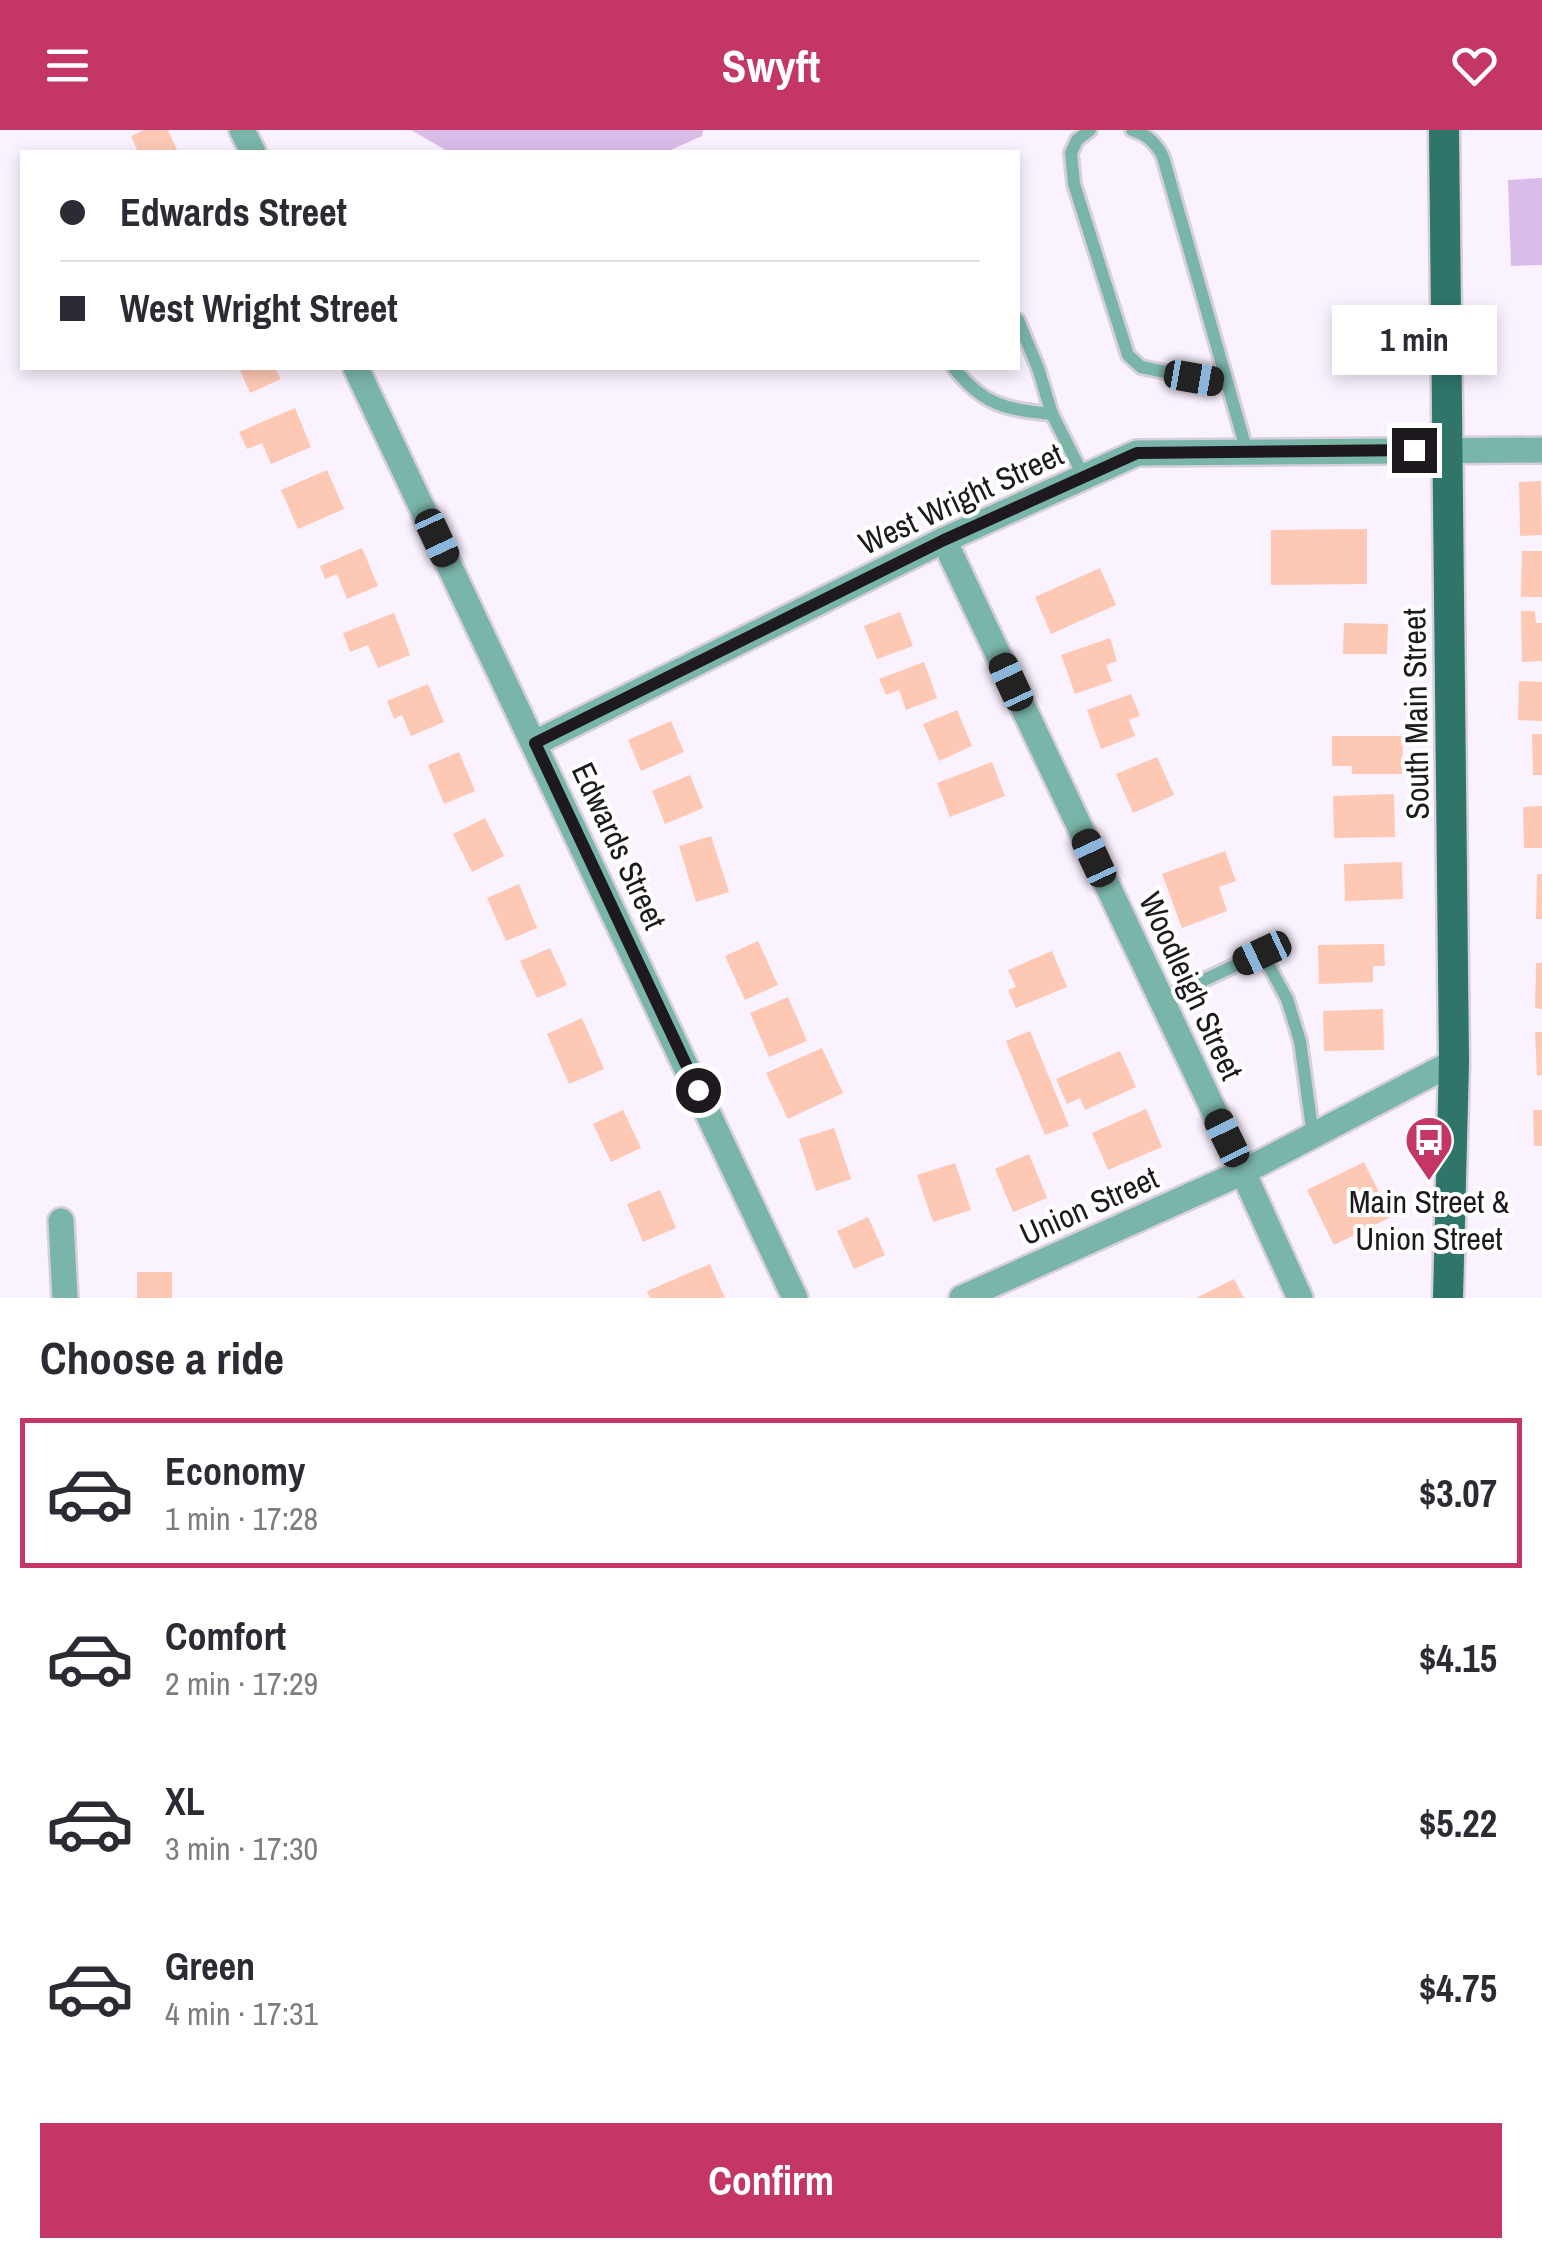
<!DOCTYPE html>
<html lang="en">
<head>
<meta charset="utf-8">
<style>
  :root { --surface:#fff; --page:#f2f2f3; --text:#2b2b33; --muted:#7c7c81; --line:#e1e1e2; --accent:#c33665 }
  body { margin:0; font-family:"Archivo Narrow",sans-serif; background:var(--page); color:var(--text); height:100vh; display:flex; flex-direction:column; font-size:38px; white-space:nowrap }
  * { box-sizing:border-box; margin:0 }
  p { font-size:32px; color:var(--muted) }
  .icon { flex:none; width:55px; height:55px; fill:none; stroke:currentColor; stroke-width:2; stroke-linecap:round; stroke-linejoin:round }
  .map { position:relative; height:1168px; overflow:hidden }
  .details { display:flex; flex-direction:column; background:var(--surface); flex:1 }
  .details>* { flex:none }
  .hud { position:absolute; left:20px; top:20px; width:1000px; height:220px; border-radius:0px; box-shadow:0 5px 15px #0003; display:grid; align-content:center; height:220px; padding:0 40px; background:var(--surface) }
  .end { position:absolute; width:45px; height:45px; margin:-22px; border:12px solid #1d191f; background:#fff; box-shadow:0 0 0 5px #fff }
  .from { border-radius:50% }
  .bubble { position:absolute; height:70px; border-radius:0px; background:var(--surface); box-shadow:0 5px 15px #0003; font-size:32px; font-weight:700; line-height:70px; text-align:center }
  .car { position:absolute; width:30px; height:60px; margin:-30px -15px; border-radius:12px; box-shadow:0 0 8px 2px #0007; background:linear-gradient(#222 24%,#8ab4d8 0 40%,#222 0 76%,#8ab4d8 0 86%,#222 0) }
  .hud b { display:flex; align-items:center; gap:35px; height:95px; font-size:38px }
  .hud b+b { border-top:2px solid var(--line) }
  .hud i { width:25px; height:25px; background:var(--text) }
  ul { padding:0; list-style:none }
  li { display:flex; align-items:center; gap:30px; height:150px; margin:0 20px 15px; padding:0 20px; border:5px solid transparent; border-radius:0px }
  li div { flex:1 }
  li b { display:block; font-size:38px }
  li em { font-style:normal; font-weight:700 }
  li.on { border-color:var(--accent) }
  li>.icon { width:90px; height:90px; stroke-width:1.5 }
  h2 { padding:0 40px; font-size:45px; line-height:120px }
  .action { display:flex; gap:20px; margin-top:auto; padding:20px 40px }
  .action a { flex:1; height:115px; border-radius:0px; background:var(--accent); color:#fff; font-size:40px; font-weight:700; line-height:115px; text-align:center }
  header { display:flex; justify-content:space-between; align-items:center; height:130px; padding:0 40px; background:var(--accent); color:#fff; font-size:45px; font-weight:700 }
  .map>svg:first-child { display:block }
  .green { fill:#dabce9 }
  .building { fill:#fdc9b4 }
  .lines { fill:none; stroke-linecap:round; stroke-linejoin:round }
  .service-casing { stroke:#d7cfda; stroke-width:18 }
  .minor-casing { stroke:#d7cfda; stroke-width:30 }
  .primary-casing { stroke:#d7cfda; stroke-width:35 }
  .service { stroke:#7ab5aa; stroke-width:12 }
  .minor { stroke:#7ab5aa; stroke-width:25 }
  .primary { stroke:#2f756a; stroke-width:30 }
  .route { stroke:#1d191f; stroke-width:12 }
  .labels { text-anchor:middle; stroke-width:8; stroke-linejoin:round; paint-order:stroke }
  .street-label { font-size:32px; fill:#1d191f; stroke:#fff }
  .poi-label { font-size:32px; fill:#1d191f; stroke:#fff }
</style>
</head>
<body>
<header><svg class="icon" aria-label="menu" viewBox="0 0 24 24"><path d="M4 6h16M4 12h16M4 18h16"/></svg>Swyft<svg class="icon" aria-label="heart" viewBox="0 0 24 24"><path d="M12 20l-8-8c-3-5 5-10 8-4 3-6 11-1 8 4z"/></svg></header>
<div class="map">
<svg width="1542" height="1168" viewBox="0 0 1542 1168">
  <rect width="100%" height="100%" fill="#faf2fe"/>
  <!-- green -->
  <g class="green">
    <path d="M411,0h292l-1,6 -36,16h-217z"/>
    <path d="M1542,48v87l-31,1 -3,-86z"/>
  </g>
  <!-- building -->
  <g class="building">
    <path d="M144,0h24l9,20 -6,2h-33l-7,-16z"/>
    <path d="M239,238h36l6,11 -31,14z"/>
    <path d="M295,278l16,39 -40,17 -9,-21 -15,6 -8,-17z"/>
    <path d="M327,340l17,39 -46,20 -17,-39z"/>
    <path d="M1541,351l1,54 -22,1 -1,-54z"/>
    <path d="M1367,399v55l-96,1v-55z"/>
    <path d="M362,418l16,38 -31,13 -10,-25 -12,5 -5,-13z"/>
    <path d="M1522,421h20v46h-21z"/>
    <path d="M1100,438l16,37 -65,29 -16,-37z"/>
    <path d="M1521,481h14l1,12h6v38l-20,1z"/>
    <path d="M900,482l13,34 -36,13 -13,-33z"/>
    <path d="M394,483l16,42 -32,13 -10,-23 -18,7 -7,-19z"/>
    <path d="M1344,493l44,1 -1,30h-44z"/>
    <path d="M1110,508l7,23 -11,4 6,16 -37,13 -14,-39z"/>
    <path d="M924,532l13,36 -31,12 -7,-20 -13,5 -7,-16z"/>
    <path d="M1519,551l23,1v39l-24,-1z"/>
    <path d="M428,554l16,38 -33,14 -9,-21 -8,4 -7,-18z"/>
    <path d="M1131,564l9,22 -11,4 6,16 -34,13 -14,-39z"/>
    <path d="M957,580l15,36 -33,15 -16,-37z"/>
    <path d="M671,591l13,31 -43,19 -13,-31z"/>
    <path d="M1532,604h10v41h-9z"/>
    <path d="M1332,606h71l-1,38h-50v-8h-20z"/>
    <path d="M459,622l16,39 -31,13 -16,-39z"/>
    <path d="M1157,627l17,38 -41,18 -17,-39z"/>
    <path d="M992,632l13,34 -55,21 -13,-34z"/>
    <path d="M690,645l13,33 -38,16 -13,-33z"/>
    <path d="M1394,664l1,43 -61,1 -1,-42z"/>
    <path d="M1542,676v42h-18l-1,-41z"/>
    <path d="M485,688l19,38 -32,16 -19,-38z"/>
    <path d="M711,706l18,56 -33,10 -17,-56z"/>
    <path d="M1225,721l11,30 -17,6 8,24 -45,17 -20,-54z"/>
    <path d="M1402,732l1,37 -58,2 -1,-37z"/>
    <path d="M1537,744h5v45h-6z"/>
    <path d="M519,754l18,44 -31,13 -19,-43z"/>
    <path d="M758,811l20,44 -33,15 -20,-44z"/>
    <path d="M1384,814l1,22h-12v16l-54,2 -1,-39z"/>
    <path d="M550,818l17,37 -30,13 -17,-37z"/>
    <path d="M1052,821l15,36 -51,21 -8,-18 8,-3 -8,-17z"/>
    <path d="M1536,833h6v46l-7,-1z"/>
    <path d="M788,867l19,44 -38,16 -19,-44z"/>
    <path d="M1383,879l1,41 -60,1 -1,-40z"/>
    <path d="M582,888l22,51 -35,15 -22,-50z"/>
    <path d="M1030,901l39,95 -24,9 -39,-94z"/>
    <path d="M1535,902h7v43l-5,1z"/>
    <path d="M822,918l21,45 -55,26 -22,-46z"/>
    <path d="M1120,921l16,36 -51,23 -5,-12 -13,6 -11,-25z"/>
    <path d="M1146,979l16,38 -54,23 -16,-37z"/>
    <path d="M623,980l18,38 -30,14 -18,-38z"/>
    <path d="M1533,980h9v36h-8z"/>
    <path d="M834,998l17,51 -35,12 -17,-52z"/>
    <path d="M1029,1024l18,44 -34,14 -18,-43z"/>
    <path d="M1364,1032l27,55 -57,28 -27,-55z"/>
    <path d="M955,1033l16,47 -38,12 -16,-47z"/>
    <path d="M660,1060l16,38 -33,14 -16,-38z"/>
    <path d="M868,1087l17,38 -31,14 -17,-38z"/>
    <path d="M710,1134l15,34h-75l-3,-7z"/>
    <rect x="137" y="1142" width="35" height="26"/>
    <path d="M1234,1149l10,19h-48z"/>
  </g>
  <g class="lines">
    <!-- service casing -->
    <g class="service-casing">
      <g id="service">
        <path d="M1090,0l-13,10 -6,13 3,31 54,171 13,12 87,18"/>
        <path d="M1132,0c16,5 24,13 31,27l84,295"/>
        <path d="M954,238c30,38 52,41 98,46l-14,-46 -20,-48"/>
        <path d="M1052,284l32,63"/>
        <path d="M1161,870l101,-47 25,46 13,42 13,95"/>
      </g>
    </g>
    <!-- minor casing -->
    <g class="minor-casing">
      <g id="minor">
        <path d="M242,0l11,22"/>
        <path d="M356,238l439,930"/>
        <path d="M944,410l299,632 57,126"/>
        <path d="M535,613l409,-203 193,-87 405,-3"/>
        <path d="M61,1091l4,77"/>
        <path d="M962,1168l281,-126 211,-110"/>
      </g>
    </g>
    <!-- primary casing -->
    <g class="primary-casing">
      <path id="primary" d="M1444,0l10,932 -6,236"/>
    </g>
    <!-- service -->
    <use href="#service" class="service"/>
    <!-- minor -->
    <use href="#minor" class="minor"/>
    <!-- primary -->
    <use href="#primary" class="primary"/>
  </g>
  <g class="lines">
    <!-- route -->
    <path class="route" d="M698,960l-163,-347 409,-203 193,-87 277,-3"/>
  </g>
  <!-- icons -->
  <defs>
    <g id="bus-pin" transform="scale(2.5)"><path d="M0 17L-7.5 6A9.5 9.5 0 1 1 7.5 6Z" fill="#c33665" stroke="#fff"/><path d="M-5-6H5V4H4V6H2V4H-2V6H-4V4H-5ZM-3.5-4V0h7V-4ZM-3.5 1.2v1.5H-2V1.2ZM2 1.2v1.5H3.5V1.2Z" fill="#fff"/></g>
  </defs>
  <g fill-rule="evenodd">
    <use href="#bus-pin" x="1429" y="1010"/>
  </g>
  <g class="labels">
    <!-- street labels -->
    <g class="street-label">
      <text transform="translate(961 369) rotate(-25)" y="11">West Wright Street</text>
      <text transform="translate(1416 584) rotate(-91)" y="11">South Main Street</text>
      <text transform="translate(619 716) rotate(65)" y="11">Edwards Street</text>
      <text transform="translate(1191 856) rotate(65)" y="11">Woodleigh Street</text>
      <text transform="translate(1089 1076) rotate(-24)" y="11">Union Street</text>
    </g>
    <!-- poi labels -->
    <g class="poi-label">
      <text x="1429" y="1083">Main Street &amp;<tspan x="1429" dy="37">Union Street</tspan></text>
    </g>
  </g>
</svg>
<i class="end from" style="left:698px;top:960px"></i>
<i class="end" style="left:1414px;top:320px"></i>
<div class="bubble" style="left:1332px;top:175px;width:165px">1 min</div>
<i class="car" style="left:1194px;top:248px;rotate:100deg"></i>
<i class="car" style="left:437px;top:408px;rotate:155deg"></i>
<i class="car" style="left:1011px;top:552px;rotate:335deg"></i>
<i class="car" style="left:1094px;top:728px;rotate:335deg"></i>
<i class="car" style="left:1262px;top:823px;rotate:245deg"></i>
<i class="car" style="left:1227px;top:1008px;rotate:334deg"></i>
<div class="hud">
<b><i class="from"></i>Edwards Street</b>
<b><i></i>West Wright Street</b>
</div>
</div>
<section class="details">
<h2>Choose a ride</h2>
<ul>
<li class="on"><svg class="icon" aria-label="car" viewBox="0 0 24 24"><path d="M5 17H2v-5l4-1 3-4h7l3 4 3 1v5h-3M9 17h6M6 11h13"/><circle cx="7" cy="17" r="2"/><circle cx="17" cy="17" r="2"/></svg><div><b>Economy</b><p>1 min · 17:28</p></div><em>$3.07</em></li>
<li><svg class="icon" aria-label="car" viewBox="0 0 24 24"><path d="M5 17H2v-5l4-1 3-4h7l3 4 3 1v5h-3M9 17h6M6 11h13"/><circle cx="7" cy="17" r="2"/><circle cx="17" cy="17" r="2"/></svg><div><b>Comfort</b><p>2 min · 17:29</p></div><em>$4.15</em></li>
<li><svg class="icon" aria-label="car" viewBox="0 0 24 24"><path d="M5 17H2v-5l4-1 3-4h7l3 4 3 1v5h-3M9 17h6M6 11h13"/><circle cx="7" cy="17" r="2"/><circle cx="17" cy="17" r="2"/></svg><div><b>XL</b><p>3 min · 17:30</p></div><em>$5.22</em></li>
<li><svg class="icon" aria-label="car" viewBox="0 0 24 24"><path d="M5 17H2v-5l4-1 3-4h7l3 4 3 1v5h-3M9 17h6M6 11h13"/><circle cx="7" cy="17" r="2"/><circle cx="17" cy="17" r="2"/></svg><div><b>Green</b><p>4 min · 17:31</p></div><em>$4.75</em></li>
</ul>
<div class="action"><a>Confirm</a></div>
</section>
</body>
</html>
